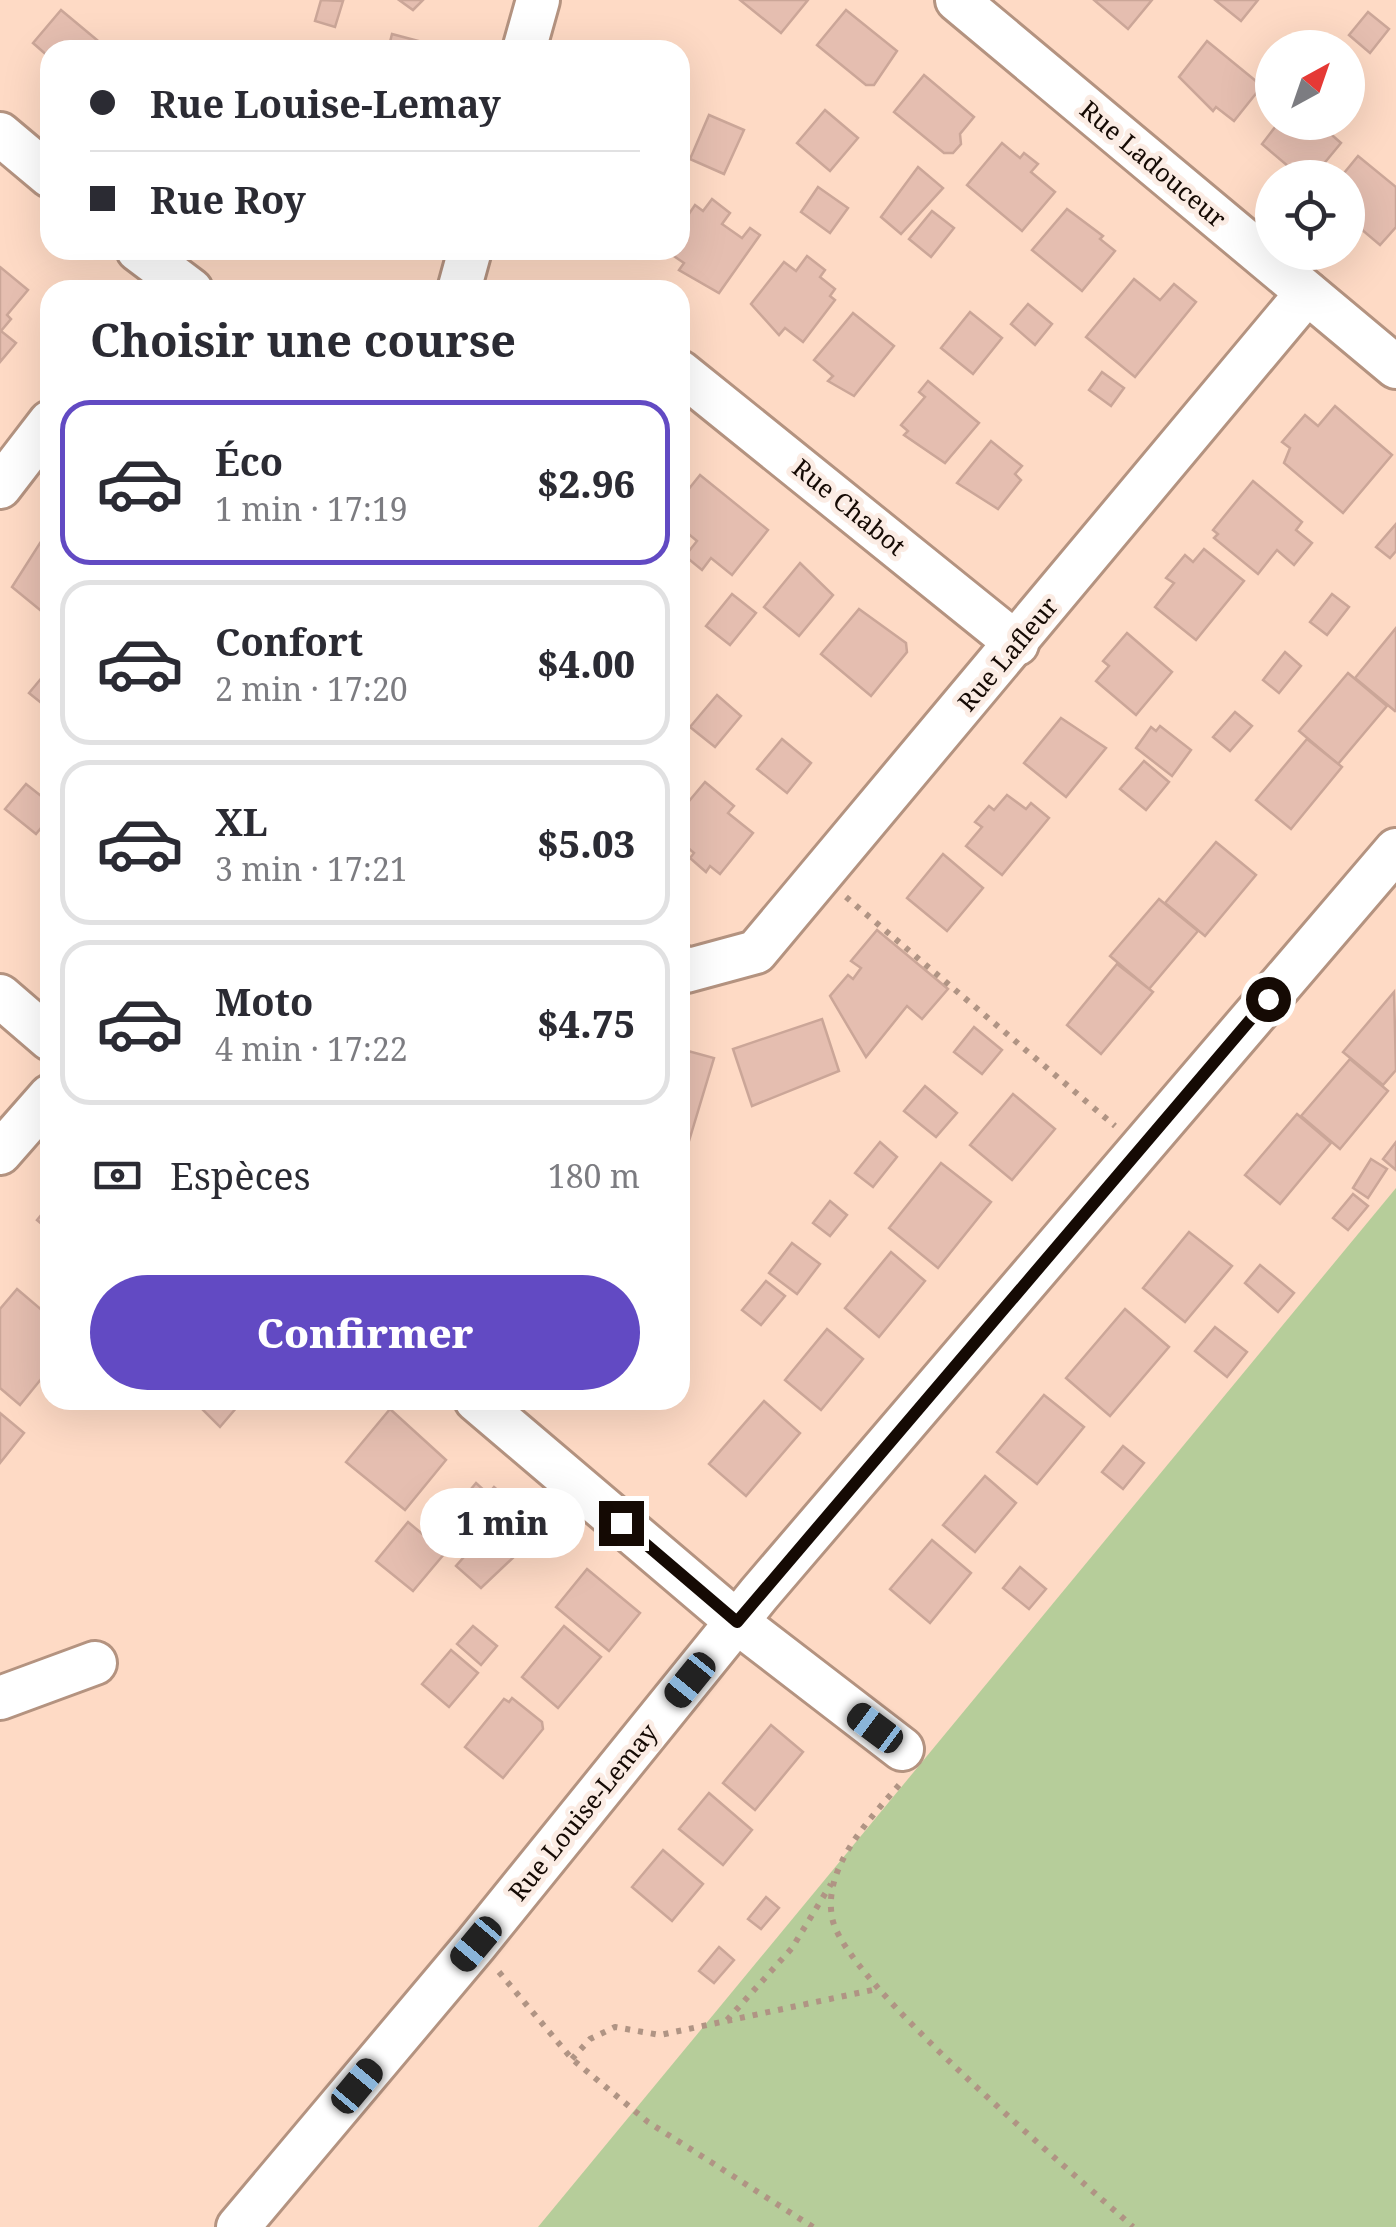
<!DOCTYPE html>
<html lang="fr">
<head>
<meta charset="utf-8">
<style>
  :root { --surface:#fff; --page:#f2f2f3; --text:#2b2b33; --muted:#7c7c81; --line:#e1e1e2; --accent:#624ac3 }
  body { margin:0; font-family:"Noto Serif",serif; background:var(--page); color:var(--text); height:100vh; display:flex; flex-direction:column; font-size:38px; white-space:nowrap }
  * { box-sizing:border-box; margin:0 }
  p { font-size:32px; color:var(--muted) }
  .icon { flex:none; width:55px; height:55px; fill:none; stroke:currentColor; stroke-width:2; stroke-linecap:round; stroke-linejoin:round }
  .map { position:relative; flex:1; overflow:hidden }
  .side { position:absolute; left:40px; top:280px; width:650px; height:1130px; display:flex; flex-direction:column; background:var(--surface); border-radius:30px; box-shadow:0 10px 40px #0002 }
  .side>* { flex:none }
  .banner { position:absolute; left:40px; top:40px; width:650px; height:220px; border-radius:30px; box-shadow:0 10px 40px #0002; display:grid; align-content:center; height:220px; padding:0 50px; background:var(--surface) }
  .needle { width:65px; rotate:40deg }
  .fabs { position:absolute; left:1255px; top:30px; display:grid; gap:20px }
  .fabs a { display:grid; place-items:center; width:110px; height:110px; border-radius:50%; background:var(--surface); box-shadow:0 10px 40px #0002; font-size:50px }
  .end { position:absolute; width:45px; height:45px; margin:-22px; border:12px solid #150a04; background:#fff; box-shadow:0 0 0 5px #fff }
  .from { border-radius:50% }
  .bubble { position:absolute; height:70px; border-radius:35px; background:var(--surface); box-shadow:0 10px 40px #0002; font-size:32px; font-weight:800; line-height:70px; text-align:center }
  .car { position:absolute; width:30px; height:60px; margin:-30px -15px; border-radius:12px; box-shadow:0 0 8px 2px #0007; background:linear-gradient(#222 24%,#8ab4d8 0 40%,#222 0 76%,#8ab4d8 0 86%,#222 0) }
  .banner b { display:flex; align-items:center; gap:35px; height:95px; font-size:38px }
  .banner b+b { border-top:2px solid var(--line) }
  .banner i { width:25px; height:25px; background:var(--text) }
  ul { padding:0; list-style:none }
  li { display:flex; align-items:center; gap:30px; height:165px; margin:0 20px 15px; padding:0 30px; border:5px solid var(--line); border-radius:30px }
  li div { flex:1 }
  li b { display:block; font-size:38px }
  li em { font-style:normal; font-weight:800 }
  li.selected { border-color:var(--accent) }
  li>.icon { width:90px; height:90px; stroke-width:1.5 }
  h2 { padding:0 50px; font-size:45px; line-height:120px }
  .pay { display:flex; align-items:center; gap:25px; height:110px; padding:0 50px; font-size:38px }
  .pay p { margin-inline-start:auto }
  .button { display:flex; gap:20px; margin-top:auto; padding:20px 50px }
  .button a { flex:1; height:115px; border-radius:60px; background:var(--accent); color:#fff; font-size:40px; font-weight:800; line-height:115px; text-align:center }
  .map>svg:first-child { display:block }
  .green { fill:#b6cd9a }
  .building { fill:#e5beb0; stroke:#cba698; stroke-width:2.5 }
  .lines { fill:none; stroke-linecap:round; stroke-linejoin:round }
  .minor-casing { stroke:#b49380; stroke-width:48 }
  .path { stroke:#b09484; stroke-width:6; stroke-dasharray:5 8; stroke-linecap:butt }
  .minor { stroke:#fff; stroke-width:42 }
  .route { stroke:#150a04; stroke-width:12 }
  .labels { text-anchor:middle; stroke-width:10; stroke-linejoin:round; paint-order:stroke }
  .street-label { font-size:25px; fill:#150a04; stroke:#fbece4 }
</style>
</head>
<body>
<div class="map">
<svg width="1396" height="2227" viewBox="0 0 1396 2227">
  <rect width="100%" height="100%" fill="#fedac5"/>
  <!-- green -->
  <path class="green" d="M1396,1188v1039h-858z"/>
  <!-- building -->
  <g class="building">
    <path d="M321,0l22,1 -8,26 -20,-6z"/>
    <path d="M399,0h24l-10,10z"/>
    <path d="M740,0h68l-27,33z"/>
    <path d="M1094,0h58l-24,29z"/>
    <path d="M1215,0h43l-17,21z"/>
    <path d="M61,10l48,40h-59v8l-17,-15z"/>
    <path d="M846,10l51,41 -23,34h-8l-49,-40z"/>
    <path d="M1368,12l21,17 -19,24 -21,-18z"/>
    <path d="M392,34l45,12 -1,4h-48z"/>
    <path d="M1207,41l55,45 -28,35 -18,-14 -3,4 -34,-34z"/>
    <path d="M924,75l50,42 -14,17 1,10 -8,9h-9l-50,-41z"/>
    <path d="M825,110l33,28 -28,33 -33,-28z"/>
    <path d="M709,115l35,15 -20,44 -34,-15z"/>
    <path d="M1317,122l24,21 -29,35h-10l-40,-34 17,-22z"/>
    <path d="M1002,143l18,15 4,-5 14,11 -7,8 24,20 -33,39 -55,-46z"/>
    <path d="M1358,156l38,31v40l-16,18 -32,-27v-40h-8z"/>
    <path d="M918,167l25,21 -42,46 -20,-17z"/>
    <path d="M818,187l30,21 -18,25 -29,-21z"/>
    <path d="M712,199l18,14 -8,11 20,14 8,-10 10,7 -41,58 -40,-23 5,-7 -19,-13h15v-23l15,-22 8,6z"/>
    <path d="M1067,209l36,27 -3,3 15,12 -33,40 -50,-41z"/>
    <path d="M932,211l22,17 -23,29 -22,-18z"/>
    <path d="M807,256l18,14 -5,7 15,12 -5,7 5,4 -32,42 -18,-14 -6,7 -28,-31 33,-42 12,9z"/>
    <path d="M0,267l28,23 -21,25 4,4 -10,12 15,12 -16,19z"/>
    <path d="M1134,279l26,21 14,-16 22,18 -61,75 -49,-40z"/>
    <path d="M1028,304l24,20 -17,21 -24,-21z"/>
    <path d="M970,312l32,26 -29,36 -32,-26z"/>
    <path d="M853,313l41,33 -40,50 -26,-15 5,-5 -19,-16z"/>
    <path d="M1102,372l22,16 -13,18 -22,-16z"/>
    <path d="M928,381l51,42 -34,40 -41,-28 4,-4 -7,-6 24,-28 -6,-5z"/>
    <path d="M1335,406l57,49 -49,58 -59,-50 6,-15 -8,-6 23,-27 13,11z"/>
    <path d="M991,441l31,25 -7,8 6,6 -23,29 -41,-26z"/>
    <path d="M700,475l68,55 -36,45 -21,-17 -9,12 -17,-14 12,-15 -17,-14v-27z"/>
    <path d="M1253,481l49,41 -6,8 16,13 -18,22 -17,-15 -19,24 -44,-36 4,-4 -5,-4z"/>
    <path d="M1396,524v27l-6,7 -14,-11z"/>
    <path d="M40,543l10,8v67l-38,-31z"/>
    <path d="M1204,549l40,32 -48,59 -41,-33 19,-24 -8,-5 19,-23 8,7z"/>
    <path d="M800,563l33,32 -34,41 -35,-29z"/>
    <path d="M732,594l24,19 -26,32 -24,-19z"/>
    <path d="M1332,594l17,13 -22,28 -17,-13z"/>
    <path d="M859,609l47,34 1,9 -36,44 -50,-42z"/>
    <path d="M1396,628v82l-1,1 -40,-33z"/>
    <path d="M1127,633l45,39 -36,43 -40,-34 13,-15 -6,-5z"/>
    <path d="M1285,652l16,14 -22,27 -16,-13z"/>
    <path d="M49,669l1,1v40l-21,-17z"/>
    <path d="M1348,673l39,33 -49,58 -39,-33z"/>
    <path d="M717,695l24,21 -26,31 -25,-20z"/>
    <path d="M1235,712l17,14 -22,25 -17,-14z"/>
    <path d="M1061,718l45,30 -40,49 -42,-34z"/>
    <path d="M1160,726l31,24 -19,26 -36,-28 15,-21 5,4z"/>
    <path d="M782,739l29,24 -24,30 -30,-24z"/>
    <path d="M1307,739l35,28 -51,62 -35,-29z"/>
    <path d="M1144,761l25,21 -23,28 -26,-21z"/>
    <path d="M705,782l29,24 -6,7 25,20 -33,41 -10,-8 -4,6 -16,-14 4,-5 -14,-12v-29z"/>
    <path d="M26,784l24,19v14l-14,17 -31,-25z"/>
    <path d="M1007,795l19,14 5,-6 18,15 -47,57 -36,-29 16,-19 -7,-5 14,-16 5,4z"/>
    <path d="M1216,842l40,33 -51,61 -40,-33z"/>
    <path d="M943,854l40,34 -36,43 -40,-33z"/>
    <path d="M1159,899l39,32 -49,58 -39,-33z"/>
    <path d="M877,930l71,59 -26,30 -15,-13 -41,51 -36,-61 18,-21 5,4 8,-11 -10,-7z"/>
    <path d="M1117,964l36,28 -52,62 -34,-29z"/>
    <path d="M1394,992l2,78 -13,15 -40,-33z"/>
    <path d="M822,1019l17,52 -87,35 -19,-57z"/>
    <path d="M974,1027l28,23 -20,24 -28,-22z"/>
    <path d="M688,1051l26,7 -25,83 -9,-3v-76l4,2z"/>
    <path d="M1350,1059l38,32 -48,58 -39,-33z"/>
    <path d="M925,1086l32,27 -21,24 -32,-26z"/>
    <path d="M1013,1094l42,35 -43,51 -42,-35z"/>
    <path d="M1297,1114l34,29 -51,61 -35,-29z"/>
    <path d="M880,1142l17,15 -24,30 -18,-14z"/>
    <path d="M1396,1142v28l-13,-11z"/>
    <path d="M1371,1159l16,10 -19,29 -15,-10z"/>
    <path d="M941,1163l50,39 -53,66 -49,-40z"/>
    <path d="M1353,1194l15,12 -20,24 -15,-12z"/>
    <path d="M830,1201l17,14 -17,21 -17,-13z"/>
    <path d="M50,1204v27l-13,-11z"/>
    <path d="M1189,1232l43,34 -47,56 -42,-34z"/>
    <path d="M792,1243l28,21 -23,30 -28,-21z"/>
    <path d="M891,1252l34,29 -46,56 -34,-29z"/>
    <path d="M1260,1265l34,28 -16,19 -33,-29z"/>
    <path d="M766,1281l19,15 -24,29 -19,-15z"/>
    <path d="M17,1289l33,28v51l-30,37 -20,-17v-79z"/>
    <path d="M1125,1309l44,38 -59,69 -44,-38z"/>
    <path d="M1215,1327l32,25 -20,25 -32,-26z"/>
    <path d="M827,1329l36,30 -42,51 -36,-30z"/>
    <path d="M1044,1395l40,32 -47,57 -40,-32z"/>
    <path d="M193,1400h50l-23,27z"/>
    <path d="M764,1401l36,32 -54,63 -37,-32z"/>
    <path d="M390,1409l56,51 -41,50 -59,-48z"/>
    <path d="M0,1413l24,20 -24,30z"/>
    <path d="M1123,1446l21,17 -21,26 -21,-17z"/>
    <path d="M985,1476l31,27 -41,49 -32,-27z"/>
    <path d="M476,1483l12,11 6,-7 26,22 -7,7 15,14 -15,17 6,5 -38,36 -25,-22 14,-16 -29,-25z"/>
    <path d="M408,1522l37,31 -32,38 -37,-30z"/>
    <path d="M932,1540l39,33 -41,50 -40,-34z"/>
    <path d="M1020,1567l26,22 -17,20 -26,-21z"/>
    <path d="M587,1569l53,44 -31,38 -53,-44z"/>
    <path d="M473,1626l24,20 -16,19 -24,-21z"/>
    <path d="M564,1626l37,31 -43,51 -36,-31z"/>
    <path d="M451,1650l27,23 -29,34 -27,-23z"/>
    <path d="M512,1698l30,24 1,7 -40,49 -38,-31 39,-48 5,3z"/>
    <path d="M771,1725l32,27 -48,58 -32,-27z"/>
    <path d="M709,1793l43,37 -29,35 -44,-36z"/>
    <path d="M663,1850l40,34 -31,37 -40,-34z"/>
    <path d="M766,1897l13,11 -18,21 -13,-10z"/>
    <path d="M719,1947l15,13 -20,23 -15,-12z"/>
  </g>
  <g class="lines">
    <!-- minor casing -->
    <g class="minor-casing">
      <g id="minor">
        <path d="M957,0l439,367"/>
        <path d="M524,50l14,-50"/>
        <path d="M0,134l50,42"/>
        <path d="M138,250l53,40"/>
        <path d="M459,290l11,-40"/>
        <path d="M680,372l337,272"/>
        <path d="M0,487l50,-65"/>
        <path d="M680,966l6,5 70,-19 551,-659"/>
        <path d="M0,996l50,43"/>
        <path d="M0,1153l50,-57"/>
        <path d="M476,1400l261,222 165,127"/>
        <path d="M0,1698l95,-35"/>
        <path d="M238,2227l238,-283 283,-350 637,-744"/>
      </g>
    </g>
    <!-- path -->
    <g class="path">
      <path d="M846,897l269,229"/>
      <path d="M899,1785c-30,35 -76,82 -67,132 9,62 244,258 301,310"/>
      <path d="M499,1972l73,87 76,63 165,105"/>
      <path d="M727,2020l65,-72 39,-64"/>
      <path d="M572,2059l18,-20 25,-12 45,8 217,-46"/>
    </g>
    <!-- minor -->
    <use href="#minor" class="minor"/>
  </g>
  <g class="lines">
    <!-- route -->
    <path class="route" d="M621,1523l116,99 531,-623"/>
  </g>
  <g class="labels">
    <!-- street labels -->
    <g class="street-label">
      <text transform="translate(1153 164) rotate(40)" y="9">Rue Ladouceur</text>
      <text transform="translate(849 507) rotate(39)" y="9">Rue Chabot</text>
      <text transform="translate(1008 654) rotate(-50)" y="9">Rue Lafleur</text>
      <text transform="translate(583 1812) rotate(-51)" y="9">Rue Louise-Lemay</text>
    </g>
  </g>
</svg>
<div class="fabs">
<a><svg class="needle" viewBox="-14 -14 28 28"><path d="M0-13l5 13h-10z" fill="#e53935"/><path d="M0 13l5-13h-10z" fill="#7c7c81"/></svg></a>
<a><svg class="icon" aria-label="locate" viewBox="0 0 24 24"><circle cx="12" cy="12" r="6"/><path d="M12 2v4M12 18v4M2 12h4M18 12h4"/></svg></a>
</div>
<i class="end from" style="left:1268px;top:999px"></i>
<i class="end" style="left:621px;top:1523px"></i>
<div class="bubble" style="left:420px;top:1488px;width:165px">1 min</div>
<i class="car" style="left:690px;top:1680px;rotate:219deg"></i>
<i class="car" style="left:875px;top:1728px;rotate:307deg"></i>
<i class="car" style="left:476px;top:1944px;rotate:220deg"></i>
<i class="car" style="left:357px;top:2086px;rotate:40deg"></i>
<div class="banner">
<b><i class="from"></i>Rue Louise-Lemay</b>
<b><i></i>Rue Roy</b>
</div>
<section class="side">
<h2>Choisir une course</h2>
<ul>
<li class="selected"><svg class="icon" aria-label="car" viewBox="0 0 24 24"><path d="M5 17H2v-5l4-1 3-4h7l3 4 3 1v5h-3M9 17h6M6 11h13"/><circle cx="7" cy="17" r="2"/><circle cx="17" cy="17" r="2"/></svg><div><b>Éco</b><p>1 min · 17:19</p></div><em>$2.96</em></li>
<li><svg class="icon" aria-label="car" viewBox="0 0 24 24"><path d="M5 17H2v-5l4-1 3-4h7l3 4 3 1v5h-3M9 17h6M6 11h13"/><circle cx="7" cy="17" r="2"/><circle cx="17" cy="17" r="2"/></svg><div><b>Confort</b><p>2 min · 17:20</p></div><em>$4.00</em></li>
<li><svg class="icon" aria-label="car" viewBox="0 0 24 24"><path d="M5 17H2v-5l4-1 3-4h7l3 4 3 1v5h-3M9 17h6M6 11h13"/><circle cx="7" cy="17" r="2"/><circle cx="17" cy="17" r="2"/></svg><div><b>XL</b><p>3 min · 17:21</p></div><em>$5.03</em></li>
<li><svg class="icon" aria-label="car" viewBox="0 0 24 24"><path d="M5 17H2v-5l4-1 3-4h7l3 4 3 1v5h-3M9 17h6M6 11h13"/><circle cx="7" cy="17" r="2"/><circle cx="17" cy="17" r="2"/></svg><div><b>Moto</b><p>4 min · 17:22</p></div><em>$4.75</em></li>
</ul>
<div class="pay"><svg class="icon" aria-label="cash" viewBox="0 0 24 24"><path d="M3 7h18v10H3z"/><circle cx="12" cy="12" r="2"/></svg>Espèces<p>180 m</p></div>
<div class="button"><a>Confirmer</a></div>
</section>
</div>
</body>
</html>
